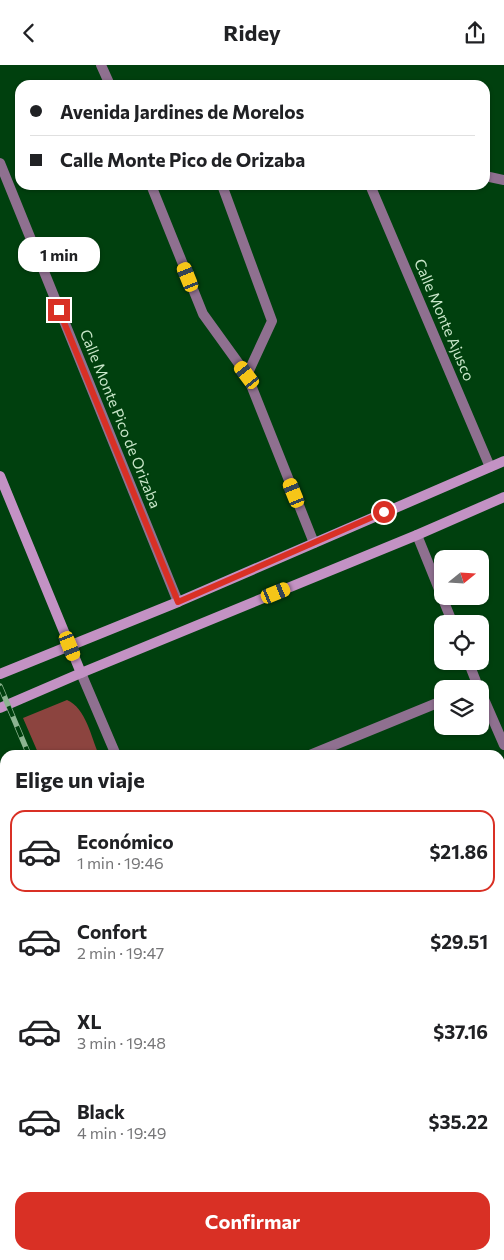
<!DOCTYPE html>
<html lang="es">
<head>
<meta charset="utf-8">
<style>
  :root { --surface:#fff; --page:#f6f6f6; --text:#202124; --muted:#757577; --line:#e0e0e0; --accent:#d93025 }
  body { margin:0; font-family:Commissioner,sans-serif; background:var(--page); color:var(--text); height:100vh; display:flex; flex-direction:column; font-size:19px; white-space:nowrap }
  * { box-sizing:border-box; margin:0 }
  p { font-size:16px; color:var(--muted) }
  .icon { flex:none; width:28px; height:28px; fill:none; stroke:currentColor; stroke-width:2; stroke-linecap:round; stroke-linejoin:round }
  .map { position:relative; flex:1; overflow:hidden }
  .details { position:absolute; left:0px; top:685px; width:505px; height:510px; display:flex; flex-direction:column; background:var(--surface); border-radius:15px 15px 0 0; box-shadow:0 1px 4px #0004 }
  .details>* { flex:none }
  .hud { position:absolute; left:15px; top:15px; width:475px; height:110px; border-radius:15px; box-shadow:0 1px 4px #0004; display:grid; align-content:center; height:110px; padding:0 15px; background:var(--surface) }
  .needle { width:32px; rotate:72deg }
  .buttons { position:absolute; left:434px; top:485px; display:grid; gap:10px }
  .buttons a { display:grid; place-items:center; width:55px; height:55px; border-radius:10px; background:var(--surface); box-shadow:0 1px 4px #0004; font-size:25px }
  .end { position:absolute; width:22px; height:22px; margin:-11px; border:6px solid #d93025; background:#fff; box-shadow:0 0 0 2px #fff }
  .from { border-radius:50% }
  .bubble { position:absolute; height:35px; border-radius:15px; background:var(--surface); box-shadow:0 1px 4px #0004; font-size:16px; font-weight:700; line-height:35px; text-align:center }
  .car { position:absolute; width:15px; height:30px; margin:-15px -8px; border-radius:6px; box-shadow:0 0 4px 1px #0007; background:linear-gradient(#f5c518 24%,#345 0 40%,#f5c518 0 76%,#345 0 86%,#f5c518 0) }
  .hud b { display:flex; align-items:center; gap:18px; height:48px; font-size:19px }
  .hud b+b { border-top:1px solid var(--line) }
  .hud i { width:12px; height:12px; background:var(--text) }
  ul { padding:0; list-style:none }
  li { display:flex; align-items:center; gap:15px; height:82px; margin:0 10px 8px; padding:0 5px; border:2px solid transparent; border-radius:15px }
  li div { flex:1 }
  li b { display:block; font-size:19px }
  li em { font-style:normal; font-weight:700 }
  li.selected { border-color:var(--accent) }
  li>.icon { width:45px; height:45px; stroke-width:1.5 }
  h2 { padding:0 15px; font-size:22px; line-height:60px }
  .cta { display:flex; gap:10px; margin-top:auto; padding:10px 15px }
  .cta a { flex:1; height:58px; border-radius:15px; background:var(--accent); color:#fff; font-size:20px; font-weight:700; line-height:58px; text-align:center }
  header { display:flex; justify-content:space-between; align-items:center; height:65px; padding:0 15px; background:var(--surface); font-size:22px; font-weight:700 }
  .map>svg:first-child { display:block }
  .green { fill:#8c443f }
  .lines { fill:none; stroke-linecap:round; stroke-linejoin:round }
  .street { stroke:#8f7090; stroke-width:10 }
  .secondary { stroke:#c392c4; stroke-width:10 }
  .rail-casing { stroke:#8cb491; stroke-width:5.5 }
  .rail { stroke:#00400e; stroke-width:4; stroke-dasharray:11; stroke-linecap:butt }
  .route { stroke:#d93025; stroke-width:6 }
  .labels { text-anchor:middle; stroke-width:4; stroke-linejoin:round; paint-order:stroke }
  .street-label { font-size:15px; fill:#c9e7ca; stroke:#00400e }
</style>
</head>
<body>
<header><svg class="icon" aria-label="back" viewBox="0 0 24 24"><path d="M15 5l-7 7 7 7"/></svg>Ridey<svg class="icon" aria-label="share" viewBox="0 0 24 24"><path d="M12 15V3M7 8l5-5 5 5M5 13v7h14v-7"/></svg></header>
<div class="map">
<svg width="504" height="1195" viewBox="0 0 504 1195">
  <rect width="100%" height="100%" fill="#00400e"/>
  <!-- green -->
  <g class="green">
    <path d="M67,635c19,8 24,37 32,55h-60l-16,-37z"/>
    <path d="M249,1190h52l2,5h-52z"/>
  </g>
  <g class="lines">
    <!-- street -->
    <g class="street">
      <path d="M101,0l9,20"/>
      <path d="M0,98l178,439"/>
      <path d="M485,111l19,4"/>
      <path d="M151,120l52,129 44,61 67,168"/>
      <path d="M222,120l50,136 -25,54"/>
      <path d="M370,120l120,282"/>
      <path d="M417,470l36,89"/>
      <path d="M468,596l11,28"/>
      <path d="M81,608l35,82"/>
      <path d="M480,625l24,55"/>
      <path d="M310,690l132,-54"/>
      <path d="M0,728l5,13"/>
      <path d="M500,757l4,-1"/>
      <path d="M500,904l4,-2"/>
      <path d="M500,1009l4,9"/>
      <path d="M0,1091l5,12"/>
      <path d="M312,1190l2,5"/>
      <path d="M428,1190l2,5"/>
      <path d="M137,1195l11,-5"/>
    </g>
    <!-- secondary -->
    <g class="secondary">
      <path d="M0,411l81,197"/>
      <path d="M0,609l178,-72 326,-141"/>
      <path d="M0,643l81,-35 336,-138 87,-38"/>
    </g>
    <!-- rail casing -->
    <g class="rail-casing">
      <g id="rail">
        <path d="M0,621l29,69"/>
        <path d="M236,1190l2,5"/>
      </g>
    </g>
    <!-- rail -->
    <use href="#rail" class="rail"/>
  </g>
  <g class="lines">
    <!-- route -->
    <path class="route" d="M59,245l119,292 206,-90"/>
  </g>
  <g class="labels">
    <!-- street labels -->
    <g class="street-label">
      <text transform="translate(444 255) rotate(67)" y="5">Calle Monte Ajusco</text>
      <text transform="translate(120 354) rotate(68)" y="5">Calle Monte Pico de Orizaba</text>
    </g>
  </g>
</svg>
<div class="buttons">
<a><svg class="needle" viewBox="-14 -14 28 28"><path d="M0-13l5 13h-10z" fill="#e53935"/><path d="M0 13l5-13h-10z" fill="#757577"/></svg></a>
<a><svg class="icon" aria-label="locate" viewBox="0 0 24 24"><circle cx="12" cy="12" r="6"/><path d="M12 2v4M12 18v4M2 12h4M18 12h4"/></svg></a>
<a><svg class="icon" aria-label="layers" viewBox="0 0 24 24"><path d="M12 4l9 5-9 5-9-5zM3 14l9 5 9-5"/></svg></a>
</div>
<i class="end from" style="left:384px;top:447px"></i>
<i class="end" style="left:59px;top:245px"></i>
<div class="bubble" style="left:18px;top:172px;width:82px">1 min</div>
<i class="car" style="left:188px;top:212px;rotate:338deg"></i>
<i class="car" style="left:247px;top:310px;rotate:323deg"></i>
<i class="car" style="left:294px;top:428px;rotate:338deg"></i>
<i class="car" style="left:276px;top:528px;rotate:68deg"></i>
<i class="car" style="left:70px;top:581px;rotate:158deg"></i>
<div class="hud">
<b><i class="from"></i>Avenida Jardines de Morelos</b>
<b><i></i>Calle Monte Pico de Orizaba</b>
</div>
<section class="details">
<h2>Elige un viaje</h2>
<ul>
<li class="selected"><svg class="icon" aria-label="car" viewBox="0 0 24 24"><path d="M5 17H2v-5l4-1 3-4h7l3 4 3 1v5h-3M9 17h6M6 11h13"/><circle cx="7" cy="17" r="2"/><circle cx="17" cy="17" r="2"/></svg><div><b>Económico</b><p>1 min · 19:46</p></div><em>$21.86</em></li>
<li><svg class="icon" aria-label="car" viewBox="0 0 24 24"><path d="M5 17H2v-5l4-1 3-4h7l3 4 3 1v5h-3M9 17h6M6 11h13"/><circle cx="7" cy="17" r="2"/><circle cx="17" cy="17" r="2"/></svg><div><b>Confort</b><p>2 min · 19:47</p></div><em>$29.51</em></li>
<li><svg class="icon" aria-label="car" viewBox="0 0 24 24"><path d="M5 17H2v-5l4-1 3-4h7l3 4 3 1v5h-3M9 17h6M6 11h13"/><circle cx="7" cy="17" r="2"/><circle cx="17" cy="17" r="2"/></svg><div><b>XL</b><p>3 min · 19:48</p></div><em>$37.16</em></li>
<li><svg class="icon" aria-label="car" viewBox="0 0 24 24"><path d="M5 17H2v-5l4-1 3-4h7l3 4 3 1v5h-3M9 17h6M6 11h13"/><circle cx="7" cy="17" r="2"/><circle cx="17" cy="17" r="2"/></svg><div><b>Black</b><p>4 min · 19:49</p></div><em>$35.22</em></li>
</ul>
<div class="cta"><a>Confirmar</a></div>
</section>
</div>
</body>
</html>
